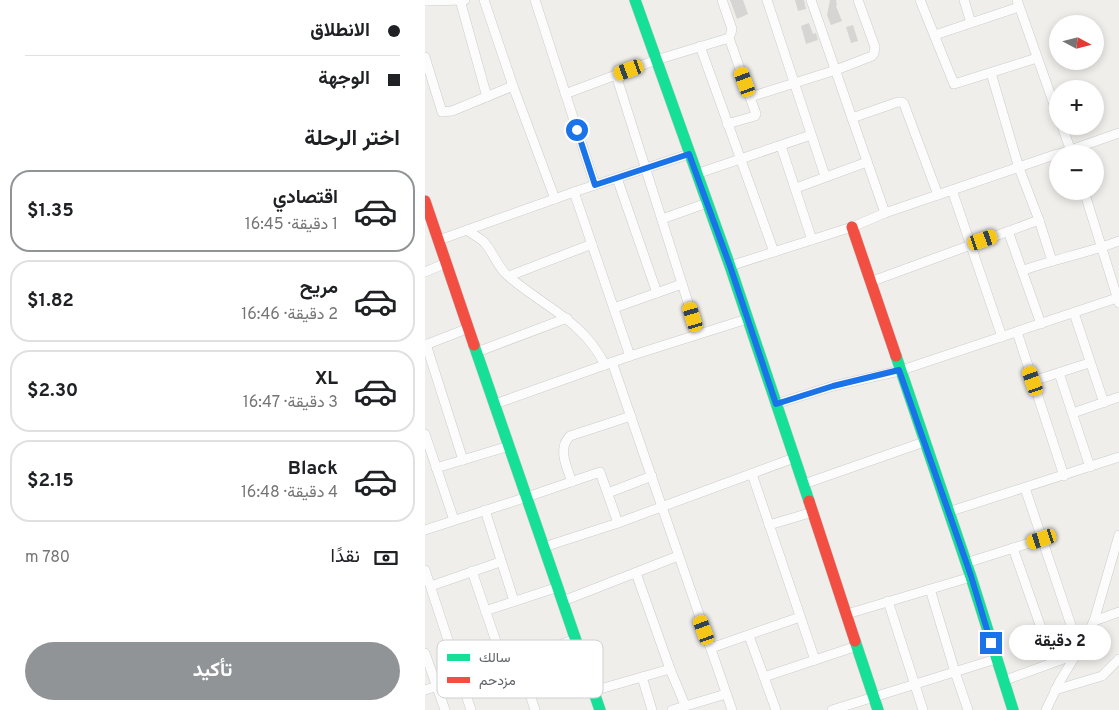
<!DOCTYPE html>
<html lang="ar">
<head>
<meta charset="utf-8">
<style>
  :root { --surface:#fff; --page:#f2f2f2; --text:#202124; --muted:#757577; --line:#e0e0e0; --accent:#919496 }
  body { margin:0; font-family:Overpass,Vazirmatn,sans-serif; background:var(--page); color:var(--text); direction:rtl; height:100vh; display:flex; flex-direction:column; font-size:19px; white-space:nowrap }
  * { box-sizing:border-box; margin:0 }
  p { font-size:16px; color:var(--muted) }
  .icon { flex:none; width:28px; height:28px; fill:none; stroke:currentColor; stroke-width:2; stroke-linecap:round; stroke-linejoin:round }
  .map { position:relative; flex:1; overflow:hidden; direction:ltr }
  .side { display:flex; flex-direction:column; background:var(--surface); width:425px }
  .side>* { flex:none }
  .banner { display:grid; align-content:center; height:110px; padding:0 25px; background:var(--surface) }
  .needle { width:32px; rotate:97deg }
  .controls { position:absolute; left:624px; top:15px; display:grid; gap:10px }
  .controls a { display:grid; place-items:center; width:55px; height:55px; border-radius:50%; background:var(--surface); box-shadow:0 2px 8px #0003; font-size:25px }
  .end { position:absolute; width:22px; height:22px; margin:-11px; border:6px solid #1a73e8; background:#fff; box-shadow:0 0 0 2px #fff }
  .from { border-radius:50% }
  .bubble { position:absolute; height:35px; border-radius:18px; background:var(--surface); box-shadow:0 2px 8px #0003; font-size:16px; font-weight:700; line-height:35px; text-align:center; direction:rtl }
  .car { position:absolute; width:15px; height:30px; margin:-15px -8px; border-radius:6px; box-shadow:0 0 4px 1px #0007; background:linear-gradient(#f5c518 24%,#345 0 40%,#f5c518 0 76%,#345 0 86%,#f5c518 0) }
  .banner b { display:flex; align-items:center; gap:18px; height:48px; font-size:19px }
  .banner b+b { border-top:1px solid var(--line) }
  .banner i { width:12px; height:12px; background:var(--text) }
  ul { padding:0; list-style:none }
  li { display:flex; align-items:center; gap:15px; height:82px; margin:0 10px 8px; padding:0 15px; border:2px solid var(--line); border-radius:20px }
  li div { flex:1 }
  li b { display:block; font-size:19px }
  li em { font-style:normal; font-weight:700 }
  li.selected { border-color:var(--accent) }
  li>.icon { width:45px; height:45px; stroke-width:1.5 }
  h2 { padding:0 25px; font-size:22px; line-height:60px }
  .pay { display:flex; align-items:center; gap:12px; height:55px; padding:0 25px; font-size:19px }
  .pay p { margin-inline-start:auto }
  .primary-button { display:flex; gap:10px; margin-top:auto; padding:10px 25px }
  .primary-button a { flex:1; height:58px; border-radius:30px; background:var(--accent); color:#fff; font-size:20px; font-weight:700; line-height:58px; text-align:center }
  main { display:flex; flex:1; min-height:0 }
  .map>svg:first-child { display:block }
  .building { fill:#d6d5d3 }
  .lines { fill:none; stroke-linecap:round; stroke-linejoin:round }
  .street-casing { stroke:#cbcccc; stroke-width:10 }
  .fast-casing { stroke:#cacacb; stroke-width:12 }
  .jam-casing { stroke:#cacacb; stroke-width:12 }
  .street { stroke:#fdfcfc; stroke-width:9 }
  .fast { stroke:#16e098; stroke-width:11 }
  .jam { stroke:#f24e42; stroke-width:11 }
  .route { stroke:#1a73e8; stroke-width:6 }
  .key { fill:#fff; stroke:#cfd0d2; stroke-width:1 }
  .key-label { font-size:14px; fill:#5f6368 }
</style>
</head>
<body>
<main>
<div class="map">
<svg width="694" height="710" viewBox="0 0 694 710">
  <rect width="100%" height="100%" fill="#efeeea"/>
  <!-- building -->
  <g class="building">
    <path d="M305,0h13l5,14 -11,5z"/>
    <path d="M370,0h9l2,9 -8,2z"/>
    <path d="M405,0h6l1,5 -1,1 6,15 -11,4 -4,-10z"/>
    <path d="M384,23l4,11 3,-1 2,7 -12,4 -5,-18z"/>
    <path d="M428,25l5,16 -7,2 -5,-16z"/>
  </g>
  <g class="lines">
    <!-- street casing -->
    <g class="street-casing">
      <g id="street">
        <path d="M35,0l27,97"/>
        <path d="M59,0l29,86 42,113"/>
        <path d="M110,0l60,185"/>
        <path d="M297,0l10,29 -1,4 -2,5 27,76 -1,2 -28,8"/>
        <path d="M342,0l58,176"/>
        <path d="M386,0l74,213"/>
        <path d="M495,0l34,84 83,-26"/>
        <path d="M539,0l7,23"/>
        <path d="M592,0l40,113"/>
        <path d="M0,1l40,-1"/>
        <path d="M510,35l84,-28"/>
        <path d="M275,46l74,206"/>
        <path d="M0,57l17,55 10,-1 61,-25"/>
        <path d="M566,73l28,95 20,52 13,41"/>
        <path d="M191,75l82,259"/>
        <path d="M140,94l91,-34 73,-22"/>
        <path d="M325,97l86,-27 36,-14 2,-3 1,-6 -17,-47"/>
        <path d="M427,118l46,-16h4l2,2 34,91"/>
        <path d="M637,126l10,28"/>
        <path d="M356,146l31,94"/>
        <path d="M634,154l60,-21"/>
        <path d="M271,174l115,-39"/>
        <path d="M192,178l40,115"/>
        <path d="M371,188l71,-26"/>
        <path d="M527,190l50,147"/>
        <path d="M659,191l35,112"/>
        <path d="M149,192l56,164"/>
        <path d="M237,219l45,-16"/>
        <path d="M42,230c5,4 11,7 16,11 10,10 13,24 24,34 35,31 76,45 98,90"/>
        <path d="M583,231l33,93"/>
        <path d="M14,240l135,-48 115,-38"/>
        <path d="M305,266l122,-39 33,-14 172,-59"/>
        <path d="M599,270c31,-11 64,-17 95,-29"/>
        <path d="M0,272l21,-9"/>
        <path d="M84,276l83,-32"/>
        <path d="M445,282l169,-62"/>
        <path d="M189,308l68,-24"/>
        <path d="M649,313l30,90"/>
        <path d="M592,332l47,144"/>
        <path d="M1,344l37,116"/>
        <path d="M0,345l44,-17"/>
        <path d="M52,352l90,-34"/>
        <path d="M187,362l120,348"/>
        <path d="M634,373l31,94"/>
        <path d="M608,381l56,-18"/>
        <path d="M70,404l135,-48 117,-37"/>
        <path d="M351,404l57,-18 66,-15 218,-73"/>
        <path d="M648,413l46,-16"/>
        <path d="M0,434l29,86"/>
        <path d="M11,468l73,-22"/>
        <path d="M327,474l63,186"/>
        <path d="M147,482c-5,-14 -15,-34 -2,-46l61,-20"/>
        <path d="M379,484l120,-42"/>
        <path d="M600,488l54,161"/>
        <path d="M183,493l44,-17"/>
        <path d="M60,510l29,91"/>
        <path d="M523,512l171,-55"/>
        <path d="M344,525l44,-13"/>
        <path d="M0,530l102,-33 73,-25 18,51"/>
        <path d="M119,547l74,-24 176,-65"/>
        <path d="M588,548l40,114"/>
        <path d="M541,563l76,-24"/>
        <path d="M0,570l46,140"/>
        <path d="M47,571l32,94"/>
        <path d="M211,573l34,96 15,36"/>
        <path d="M6,586l69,-24"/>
        <path d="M505,589l25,83 13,38"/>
        <path d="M138,601l115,-45"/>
        <path d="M463,601l35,109"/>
        <path d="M60,611l73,-24"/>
        <path d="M422,614l124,-37"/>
        <path d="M669,621l25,-9"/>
        <path d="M324,636l27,74"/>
        <path d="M286,648l89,-31"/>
        <path d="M0,653l20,57"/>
        <path d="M94,660l16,50"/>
        <path d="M217,677l10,33"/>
        <path d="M339,677l93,-31"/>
        <path d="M578,681l74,-27"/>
        <path d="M0,690l79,-25 72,-26"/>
        <path d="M630,690l47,-14 17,-17"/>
        <path d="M168,691l77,-22"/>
        <path d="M247,710l54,-16"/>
        <path d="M407,710l164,-51"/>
        <path d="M621,710l14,-29 17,-28 17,-32 25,-86"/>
      </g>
    </g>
    <!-- fast casing -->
    <g class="fast-casing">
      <g id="fast">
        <path d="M210,0l95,266 79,235"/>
        <path d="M49,345l126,365"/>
        <path d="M471,356l75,221 42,133"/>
        <path d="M430,641l23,69"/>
      </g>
    </g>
    <!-- jam casing -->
    <g class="jam-casing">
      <g id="jam">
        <path d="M0,201l49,144"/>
        <path d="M427,227l44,129"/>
        <path d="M384,501l46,140"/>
      </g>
    </g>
    <!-- street -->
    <use href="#street" class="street"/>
    <!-- fast -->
    <use href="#fast" class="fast"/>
    <!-- jam -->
    <use href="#jam" class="jam"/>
  </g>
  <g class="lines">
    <!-- route -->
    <path class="route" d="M152,130l18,55 94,-31 41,112 46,138 57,-18 66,-16 72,206 20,67"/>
  </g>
  <!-- legend -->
  <rect x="12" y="640" width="166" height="58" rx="8" class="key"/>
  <rect x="22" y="654" width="23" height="7" fill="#16e098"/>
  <rect x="22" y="677" width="23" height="6" fill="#f24e42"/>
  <g class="key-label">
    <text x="54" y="662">سالك</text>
    <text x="54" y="685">مزدحم</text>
  </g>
</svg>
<div class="controls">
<a><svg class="needle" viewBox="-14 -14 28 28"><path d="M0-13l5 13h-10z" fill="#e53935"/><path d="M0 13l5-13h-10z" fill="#757577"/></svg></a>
<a>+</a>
<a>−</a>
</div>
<i class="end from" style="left:152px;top:130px"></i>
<i class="end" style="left:566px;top:643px"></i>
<div class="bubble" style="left:584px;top:625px;width:102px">2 دقيقة</div>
<i class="car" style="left:204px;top:70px;rotate:250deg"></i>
<i class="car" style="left:320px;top:82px;rotate:340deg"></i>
<i class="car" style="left:558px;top:240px;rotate:71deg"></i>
<i class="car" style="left:268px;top:317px;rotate:343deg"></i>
<i class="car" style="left:608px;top:381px;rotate:341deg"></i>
<i class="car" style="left:617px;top:539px;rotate:252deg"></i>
<i class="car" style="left:279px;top:630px;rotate:340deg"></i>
</div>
<section class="side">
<div class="banner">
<b><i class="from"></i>الانطلاق</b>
<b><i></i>الوجهة</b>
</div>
<h2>اختر الرحلة</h2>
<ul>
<li class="selected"><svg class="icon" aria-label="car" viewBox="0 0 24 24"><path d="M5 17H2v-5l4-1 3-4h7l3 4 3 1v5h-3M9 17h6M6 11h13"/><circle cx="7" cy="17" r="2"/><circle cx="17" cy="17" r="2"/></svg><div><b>اقتصادي</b><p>1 دقيقة · 16:45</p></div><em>$1.35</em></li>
<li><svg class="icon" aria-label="car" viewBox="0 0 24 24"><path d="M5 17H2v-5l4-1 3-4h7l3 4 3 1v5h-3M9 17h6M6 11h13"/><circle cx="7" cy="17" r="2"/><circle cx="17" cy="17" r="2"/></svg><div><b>مريح</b><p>2 دقيقة · 16:46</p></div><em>$1.82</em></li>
<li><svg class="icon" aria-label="car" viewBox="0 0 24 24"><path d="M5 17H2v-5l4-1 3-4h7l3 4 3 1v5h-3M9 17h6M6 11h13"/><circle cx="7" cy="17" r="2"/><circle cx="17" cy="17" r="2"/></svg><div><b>XL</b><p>3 دقيقة · 16:47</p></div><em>$2.30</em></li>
<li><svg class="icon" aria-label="car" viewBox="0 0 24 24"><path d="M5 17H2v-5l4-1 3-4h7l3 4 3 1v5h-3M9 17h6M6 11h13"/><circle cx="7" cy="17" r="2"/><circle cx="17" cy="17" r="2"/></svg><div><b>Black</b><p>4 دقيقة · 16:48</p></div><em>$2.15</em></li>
</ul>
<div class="pay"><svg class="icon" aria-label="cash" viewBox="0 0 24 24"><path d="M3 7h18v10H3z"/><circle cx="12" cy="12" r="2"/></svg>نقدًا<p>780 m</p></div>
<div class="primary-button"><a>تأكيد</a></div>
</section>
</main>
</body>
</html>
